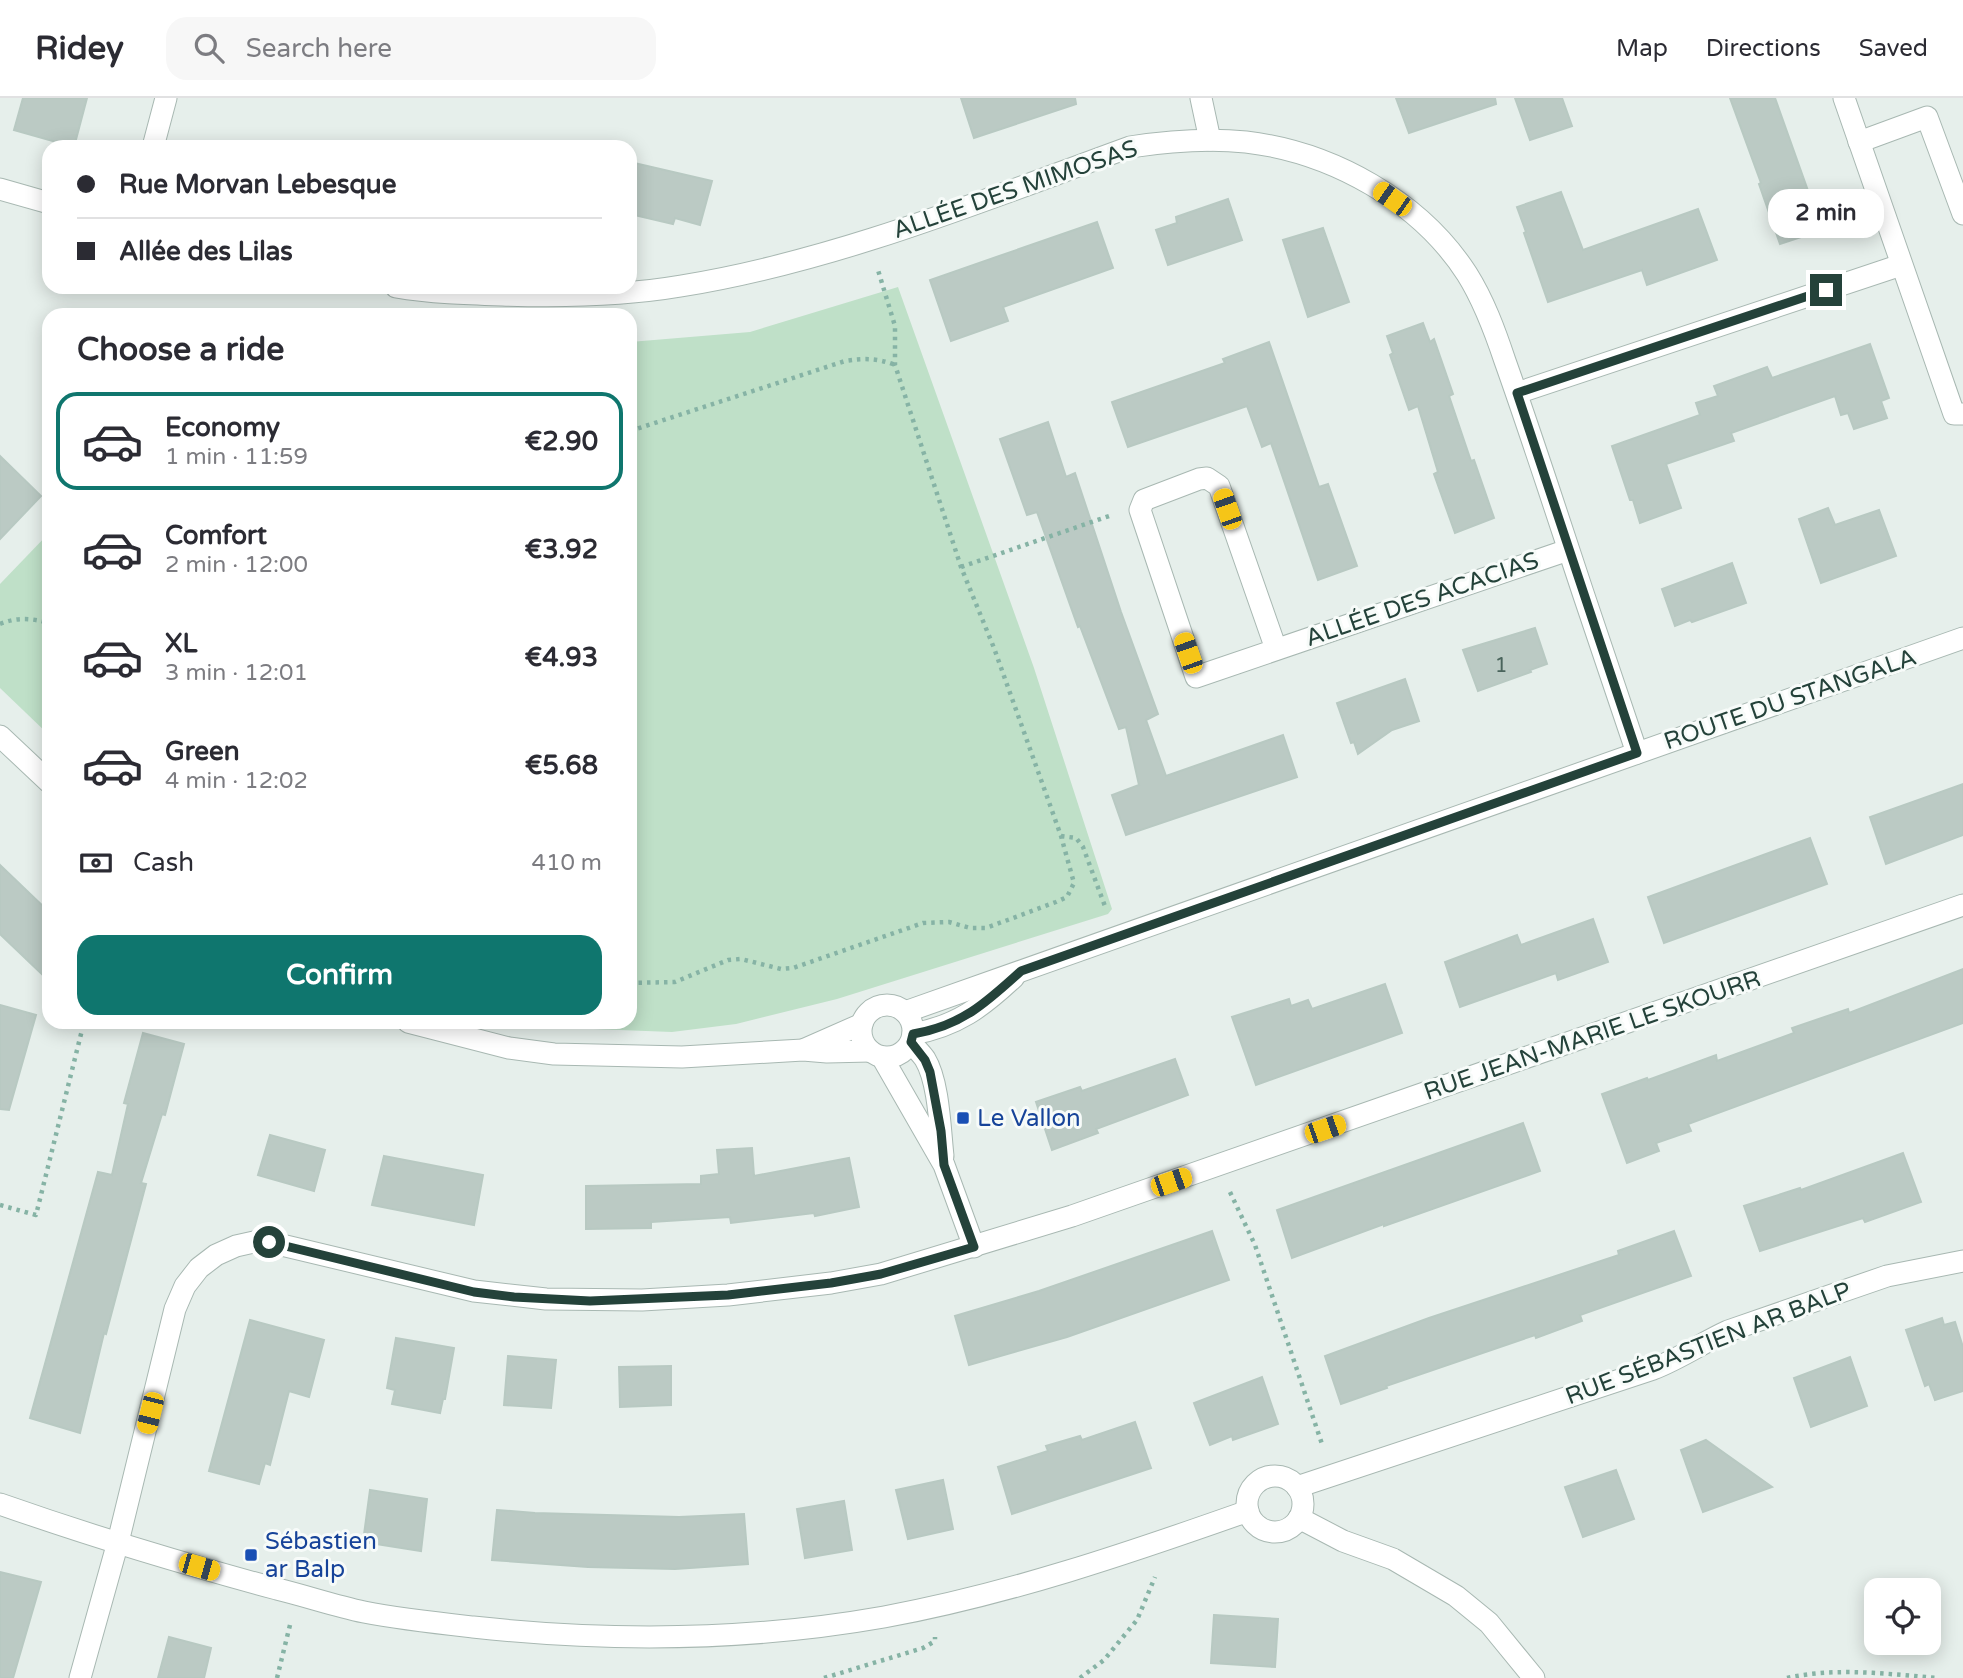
<!DOCTYPE html>
<html lang="en">
<head>
<meta charset="utf-8">
<style>
  :root { --surface:#fff; --page:#f7f7f7; --text:#2b2b33; --muted:#7c7c81; --line:#e1e1e2; --accent:#0f766e }
  body { margin:0; font-family:"Varela Round",sans-serif; background:var(--page); color:var(--text); height:100vh; display:flex; flex-direction:column; font-size:26px; white-space:nowrap }
  * { box-sizing:border-box; margin:0 }
  p { font-size:23px; color:var(--muted) }
  .icon { flex:none; width:38px; height:38px; fill:none; stroke:currentColor; stroke-width:2; stroke-linecap:round; stroke-linejoin:round }
  .map { position:relative; flex:1; overflow:hidden }
  .sheet { position:absolute; left:42px; top:210px; width:595px; height:721px; display:flex; flex-direction:column; background:var(--surface); border-radius:21px; box-shadow:0 4px 18px #0003 }
  .sheet>* { flex:none }
  .guide { position:absolute; left:42px; top:42px; width:595px; height:154px; border-radius:21px; box-shadow:0 4px 18px #0003; display:grid; align-content:center; height:154px; padding:0 35px; background:var(--surface) }
  .tools { position:absolute; left:1864px; top:1480px; display:grid; gap:14px }
  .tools a { display:grid; place-items:center; width:77px; height:77px; border-radius:14px; background:var(--surface); box-shadow:0 4px 18px #0003; font-size:35px }
  .end { position:absolute; width:32px; height:32px; margin:-16px; border:9px solid #24423a; background:#fff; box-shadow:0 0 0 4px #fff }
  .from { border-radius:50% }
  .bubble { position:absolute; height:49px; border-radius:21px; background:var(--surface); box-shadow:0 4px 18px #0003; font-size:23px; font-weight:700; line-height:49px; text-align:center }
  .car { position:absolute; width:21px; height:42px; margin:-21px -10px; border-radius:9px; box-shadow:0 0 5px 2px #0007; background:linear-gradient(#f5c518 24%,#345 0 40%,#f5c518 0 76%,#345 0 86%,#f5c518 0) }
  .guide b { display:flex; align-items:center; gap:24px; height:66px; font-size:26px }
  .guide b+b { border-top:2px solid var(--line) }
  .guide i { width:18px; height:18px; background:var(--text) }
  ul { padding:0; list-style:none }
  li { display:flex; align-items:center; gap:21px; height:98px; margin:0 14px 10px; padding:0 21px; border:4px solid transparent; border-radius:21px }
  li div { flex:1 }
  li b { display:block; font-size:26px }
  li em { font-style:normal; font-weight:700 }
  li.current { border-color:var(--accent) }
  li>.icon { width:63px; height:63px; stroke-width:1.5 }
  h2 { padding:0 35px; font-size:32px; line-height:84px }
  .pay { display:flex; align-items:center; gap:18px; height:77px; padding:0 35px; font-size:26px }
  .pay p { margin-inline-start:auto }
  .cta { display:flex; gap:14px; margin-top:auto; padding:14px 35px }
  .cta a { flex:1; height:80px; border-radius:21px; background:var(--accent); color:#fff; font-size:28px; font-weight:700; line-height:80px; text-align:center }
  header { display:flex; align-items:center; gap:42px; box-sizing:border-box; height:98px; padding:0 35px; background:var(--surface); border-bottom:2px solid var(--line) }
  header strong { font-size:33px }
  nav { display:flex; gap:38px; margin-inline-start:auto; font-size:24px }
  .search { width:490px; height:63px; background:var(--page); display:flex; align-items:center; gap:18px; box-sizing:border-box; padding:0 24px; border-radius:21px; color:var(--muted); font-size:26px }
  .map>svg:first-child { display:block }
  .green { fill:#bfe0c8 }
  .building { fill:#bbcac4; stroke:#b8c9c2; stroke-width:2 }
  .lines { fill:none; stroke-linecap:round; stroke-linejoin:round }
  .minor-casing { stroke:#a8b8b2; stroke-width:23 }
  .path { stroke:#86b3a5; stroke-width:4.5; stroke-dasharray:3.5 5; stroke-linecap:butt }
  .minor { stroke:#fff; stroke-width:21 }
  .route { stroke:#24423a; stroke-width:9 }
  .transit-dot { fill:#1a4fb4; stroke:#f7fbf9; stroke-width:2.5 }
  .labels { text-anchor:middle; stroke-width:6; stroke-linejoin:round; paint-order:stroke }
  .number-label { font-size:21px; fill:#4a645c }
  .street-label { font-size:24px; fill:#24423a; stroke:#f7fbf9 }
  .transit-label { font-size:24px; fill:#164399; stroke:#f7fbf9; text-anchor:start }
</style>
</head>
<body>
<header>
<strong>Ridey</strong>
<div class="search"><svg class="icon" aria-label="search" viewBox="0 0 24 24"><circle cx="10" cy="10" r="6"/><path d="M15 15l6 6"/></svg>Search here</div>
<nav><a>Map</a><a>Directions</a><a>Saved</a></nav>
</header>
<div class="map">
<svg width="1963" height="1580" viewBox="0 0 1963 1580">
  <rect width="100%" height="100%" fill="#e6efeb"/>
  <!-- green -->
  <g class="green">
    <path d="M898,189l136,381 78,241 -4,5 -271,85 -101,25 -64,8 -131,-5 -22,-5h111v-680l120,-10z"/>
    <path d="M49,435v202l-49,-47v-104z"/>
  </g>
  <!-- building -->
  <g class="building">
    <path d="M23,0h64l-13,49 -60,-17z"/>
    <path d="M961,0h114l1,6 -102,34z"/>
    <path d="M1396,0h99l1,6 -87,29z"/>
    <path d="M1515,0h47l10,28 -42,14z"/>
    <path d="M1730,0h45l47,132 -42,14 -21,-60 2,-1z"/>
    <path d="M630,64l82,19 -12,44 -25,-7 -2,6 -43,-10z"/>
    <path d="M1561,94l22,58 115,-41 19,51 -70,25 -5,-15 -94,32 -24,-69 2,-1 -9,-25z"/>
    <path d="M1228,101l14,41 -74,25 -12,-35 21,-7 -1,-6z"/>
    <path d="M1097,124l16,46 -110,39 5,14 -57,20 -21,-61z"/>
    <path d="M1323,130l26,74 -41,15 -25,-77z"/>
    <path d="M1423,225l7,19 4,-3 19,55 -4,2 22,65 3,-1 20,58 -39,15 -21,-59 4,-2 -20,-66 -9,4 -19,-55 3,-2 -6,-17z"/>
    <path d="M1269,244l50,145 9,-3 29,82 -39,14 -47,-137 -9,4 -15,-41 -119,41 -16,-45 113,-39 -2,-4z"/>
    <path d="M1870,246l19,54 -8,3 6,17 -33,11 -6,-16 -7,2 -6,-19 -104,37 3,8 -68,23 15,44 -41,15 -7,-23h-3l-18,-54 88,-31 -4,-12 22,-7 -4,-10 53,-19 5,11z"/>
    <path d="M1048,324l18,55 9,-4 46,139 37,102 -12,6 20,56 117,-41 14,42 -171,58 -14,-40 27,-10 -13,-58 -7,2 -39,-103 -2,1 -41,-115 -10,3 -27,-76z"/>
    <path d="M0,358l41,40 -41,43z"/>
    <path d="M1828,410l7,17 44,-15 17,46 -75,27 -22,-64z"/>
    <path d="M1732,465l14,40 -54,19 -2,-2 -15,6 -13,-37z"/>
    <path d="M1535,530l12,36 -17,6 1,2 -53,19 -15,-41z"/>
    <path d="M1405,581l14,42 -27,9 -34,24 -4,-12 -3,1 -14,-40z"/>
    <path d="M1963,686v51l-77,29 -16,-47z"/>
    <path d="M1810,740l17,46 -163,59 -16,-46z"/>
    <path d="M0,767l49,47v69l-49,-47z"/>
    <path d="M1593,821l15,43 -50,18 -2,-7 -96,34 -15,-45 72,-27 4,10z"/>
    <path d="M1963,871v54l-275,101 3,7 -35,12 3,8 -32,12 -25,-69 45,-16 1,2 68,-25 1,6 77,-28 -2,-5 56,-19 1,4z"/>
    <path d="M1385,886l17,49 -146,52 -24,-68 57,-18 2,7 17,-6 4,9z"/>
    <path d="M0,907l36,10 -27,95 -9,-1z"/>
    <path d="M143,935l41,11 -19,71 -3,-1 -21,69 5,1 -40,150 -2,-1 -24,100 -50,-15 68,-246 14,3 16,-71 -4,-1z"/>
    <path d="M1175,961l13,36 -92,34 2,4 -46,17 -16,-48 44,-15 2,4z"/>
    <path d="M1523,1025l17,48 -156,55v-2l-92,34 -15,-48z"/>
    <path d="M270,1037l55,15 -11,41 -56,-16z"/>
    <path d="M752,1050l2,28 95,-18 10,49 -44,9 -1,-3 -83,10 -1,-6 -79,5v6l-65,1v-43l115,-2v-8l18,-2 -2,-24z"/>
    <path d="M1903,1055l18,49 -56,20 -2,-4 -103,33 -16,-45 56,-18 1,2z"/>
    <path d="M384,1058l99,19 -9,50 -102,-20z"/>
    <path d="M1212,1133l17,49 -162,57 -98,28 -14,-49 84,-25z"/>
    <path d="M1674,1133l17,45 -111,39 2,6 -46,17 -1,-3 -149,51 1,2 -46,16 -16,-48 104,-38 190,-63 -1,-4z"/>
    <path d="M1942,1220l2,7 11,-3 8,25v44l-28,9 -6,-16 -4,2 -19,-56z"/>
    <path d="M250,1222l74,20 -15,57 -20,-6 -19,74 -5,-2 -6,21 -50,-13z"/>
    <path d="M396,1240l58,10 -9,51h-2l-3,14 -48,-9 3,-14 -8,-2z"/>
    <path d="M508,1258l48,4 -5,48 -47,-3z"/>
    <path d="M1850,1259l17,49 -56,21 -17,-49z"/>
    <path d="M671,1268v39l-51,2 -1,-40z"/>
    <path d="M1262,1279l16,47 -45,16 -1,-4 -22,9 -16,-42z"/>
    <path d="M1135,1324l16,46 -139,46 -14,-47 50,-16 -2,-5 34,-10 2,4z"/>
    <path d="M1706,1342l66,47 -69,25 -22,-62z"/>
    <path d="M1616,1372l18,49 -51,18 -18,-50z"/>
    <path d="M943,1382l10,49 -45,10 -12,-49z"/>
    <path d="M370,1392l57,9 -6,52 -58,-9z"/>
    <path d="M844,1403l8,49 -47,8 -8,-49z"/>
    <path d="M497,1412l38,3 144,4 65,-3 4,50 -73,5 -87,-2 -96,-7z"/>
    <path d="M0,1474l41,10 -28,96h-13z"/>
    <path d="M1214,1517l64,4 -3,48 -64,-4z"/>
    <path d="M169,1539l42,11 -7,30h-46z"/>
  </g>
  <g class="lines">
    <!-- minor casing -->
    <g class="minor-casing">
      <g id="minor">
        <path d="M1201,0l9,42"/>
        <path d="M1844,0l110,316h9"/>
        <path d="M1859,44l68,-25 36,97"/>
        <path d="M153,49l13,-49"/>
        <path d="M0,91l49,14"/>
        <path d="M396,189c35,6 71,7 106,8 59,2 120,1 179,-9 155,-25 303,-86 449,-139 39,-6 77,-9 116,-5 86,10 174,59 221,132 17,27 28,57 38,87 15,42 29,84 43,126 29,89 59,177 89,266"/>
        <path d="M1517,295l384,-128"/>
        <path d="M1276,551l-57,-163 -12,-8 -8,1 -55,21 -4,10 56,167 372,-127"/>
        <path d="M0,638l49,46"/>
        <circle cx="887" cy="933" r="26"/>
        <path d="M905,914l1058,-374"/>
        <path d="M408,924l101,26 45,6 128,3 121,-7 24,2 43,-1"/>
        <path d="M913,936c44,-8 69,-27 101,-57"/>
        <path d="M911,944c4,6 10,11 14,17 14,23 15,70 18,97"/>
        <path d="M805,951l57,-25"/>
        <path d="M882,959l62,108 30,82"/>
        <circle cx="1275" cy="1406" r="28"/>
        <path d="M1297,1389l356,-118c26,-10 49,-26 75,-38l159,-55 76,-15"/>
        <path d="M0,1406c91,32 184,60 277,85 29,7 58,17 87,23 36,7 73,11 109,15 137,15 275,14 411,-10 125,-23 245,-64 364,-106"/>
        <path d="M1299,1420l44,23 50,18 63,37 33,27 45,55"/>
        <path d="M80,1580l38,-136 57,-233 10,-23 14,-18 17,-13 20,-9 18,-4h15l205,49 72,8 96,1 86,-5 103,-12 50,-9 191,-58 891,-311"/>
      </g>
    </g>
    <!-- path -->
    <g class="path">
      <path d="M630,333l215,-70c19,-3 32,-3 50,4"/>
      <path d="M961,469l151,-52"/>
      <path d="M0,526c17,-7 31,-6 49,-1"/>
      <path d="M1061,738l15,2 7,9 23,62"/>
      <path d="M630,885l45,-1 53,-22 13,-1 40,10 12,-1 130,-45 26,-1 21,6h16l70,-26 11,-5 7,-14 -13,-47 -67,-188 -33,-81 -66,-202v-39l-17,-56"/>
      <path d="M1230,1094l25,53 68,202"/>
      <path d="M0,1107l36,10 48,-193"/>
      <path d="M277,1580l13,-53"/>
      <path d="M824,1580l99,-30 12,-7v-4"/>
      <path d="M1080,1580l24,-18 33,-40 18,-43"/>
      <path d="M1787,1580c49,-11 101,-4 150,0"/>
    </g>
    <!-- minor -->
    <use href="#minor" class="minor"/>
  </g>
  <g class="lines">
    <!-- route -->
    <path class="route" d="M269,1144l205,50 40,5 76,4 138,-6 103,-12 50,-9 93,-27 -30,-82 -3,-34 -11,-59 -5,-12 -14,-18 2,-8c48,-8 73,-31 108,-63l616,-218 -120,-360 309,-103"/>
  </g>
  <!-- markers -->
  <g class="transit-dot">
    <rect x="956" y="1013" width="14" height="14" rx="3.5"/>
    <rect x="244" y="1450" width="14" height="14" rx="3.5"/>
  </g>
  <g class="labels">
    <!-- number labels -->
    <g class="number-label">
      <text x="1501" y="574">1</text>
    </g>
    <!-- street labels -->
    <g class="street-label">
      <text transform="translate(1015 91) rotate(-19)" y="8">ALLÉE DES MIMOSAS</text>
      <text transform="translate(1422 501) rotate(-19)" y="8">ALLÉE DES ACACIAS</text>
      <text transform="translate(1790 601) rotate(-19)" y="8">ROUTE DU STANGALA</text>
      <text transform="translate(1592 937) rotate(-19)" y="8">RUE JEAN-MARIE LE SKOURR</text>
      <text transform="translate(1708 1245) rotate(-21)" y="8">RUE SÉBASTIEN AR BALP</text>
    </g>
    <!-- transit labels -->
    <g class="transit-label">
      <text x="977" y="1028">Le Vallon</text>
      <text x="265" y="1451">Sébastien<tspan x="265" dy="28">ar Balp</tspan></text>
    </g>
  </g>
</svg>
<div class="tools">
<a><svg class="icon" aria-label="locate" viewBox="0 0 24 24"><circle cx="12" cy="12" r="6"/><path d="M12 2v4M12 18v4M2 12h4M18 12h4"/></svg></a>
</div>
<i class="end from" style="left:269px;top:1144px"></i>
<i class="end" style="left:1826px;top:192px"></i>
<div class="bubble" style="left:1768px;top:91px;width:116px">2 min</div>
<i class="car" style="left:1392px;top:101px;rotate:305deg"></i>
<i class="car" style="left:1227px;top:411px;rotate:341deg"></i>
<i class="car" style="left:1188px;top:555px;rotate:341deg"></i>
<i class="car" style="left:1325px;top:1031px;rotate:71deg"></i>
<i class="car" style="left:1171px;top:1084px;rotate:71deg"></i>
<i class="car" style="left:150px;top:1315px;rotate:194deg"></i>
<i class="car" style="left:199px;top:1469px;rotate:106deg"></i>
<div class="guide">
<b><i class="from"></i>Rue Morvan Lebesque</b>
<b><i></i>Allée des Lilas</b>
</div>
<section class="sheet">
<h2>Choose a ride</h2>
<ul>
<li class="current"><svg class="icon" aria-label="car" viewBox="0 0 24 24"><path d="M5 17H2v-5l4-1 3-4h7l3 4 3 1v5h-3M9 17h6M6 11h13"/><circle cx="7" cy="17" r="2"/><circle cx="17" cy="17" r="2"/></svg><div><b>Economy</b><p>1 min · 11:59</p></div><em>€2.90</em></li>
<li><svg class="icon" aria-label="car" viewBox="0 0 24 24"><path d="M5 17H2v-5l4-1 3-4h7l3 4 3 1v5h-3M9 17h6M6 11h13"/><circle cx="7" cy="17" r="2"/><circle cx="17" cy="17" r="2"/></svg><div><b>Comfort</b><p>2 min · 12:00</p></div><em>€3.92</em></li>
<li><svg class="icon" aria-label="car" viewBox="0 0 24 24"><path d="M5 17H2v-5l4-1 3-4h7l3 4 3 1v5h-3M9 17h6M6 11h13"/><circle cx="7" cy="17" r="2"/><circle cx="17" cy="17" r="2"/></svg><div><b>XL</b><p>3 min · 12:01</p></div><em>€4.93</em></li>
<li><svg class="icon" aria-label="car" viewBox="0 0 24 24"><path d="M5 17H2v-5l4-1 3-4h7l3 4 3 1v5h-3M9 17h6M6 11h13"/><circle cx="7" cy="17" r="2"/><circle cx="17" cy="17" r="2"/></svg><div><b>Green</b><p>4 min · 12:02</p></div><em>€5.68</em></li>
</ul>
<div class="pay"><svg class="icon" aria-label="cash" viewBox="0 0 24 24"><path d="M3 7h18v10H3z"/><circle cx="12" cy="12" r="2"/></svg>Cash<p>410 m</p></div>
<div class="cta"><a>Confirm</a></div>
</section>
</div>
</body>
</html>
